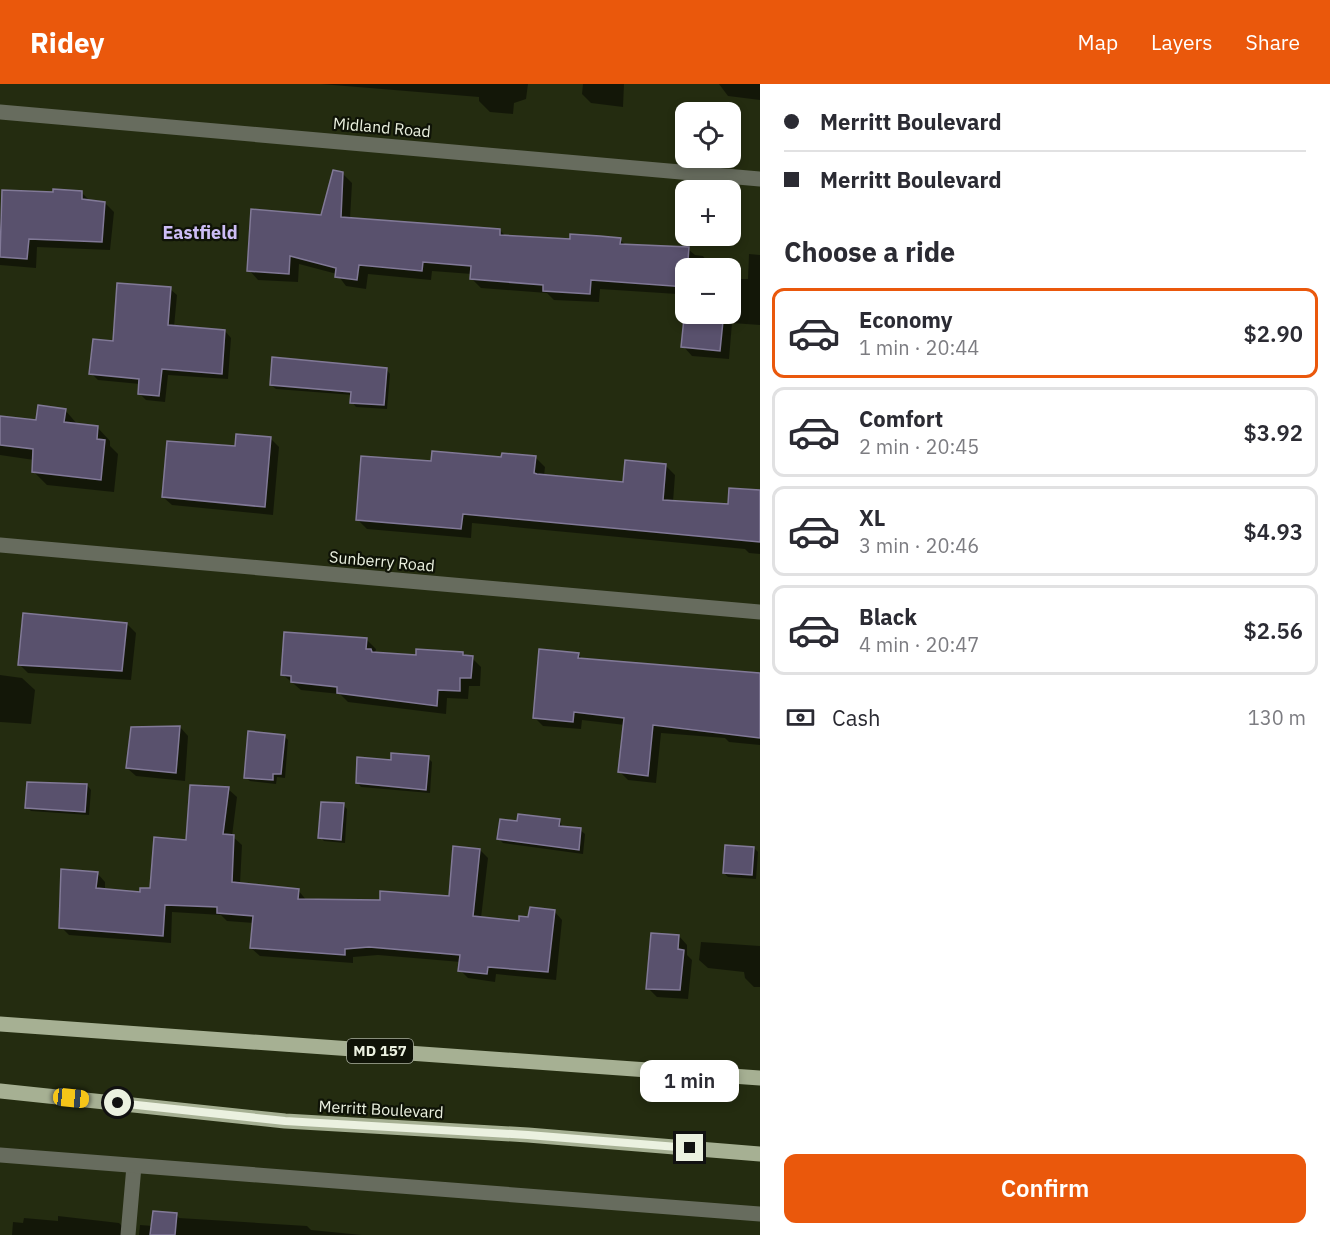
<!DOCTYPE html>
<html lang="en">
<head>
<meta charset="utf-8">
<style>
  :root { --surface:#fff; --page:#f2f2f3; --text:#2b2b33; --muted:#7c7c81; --line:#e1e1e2; --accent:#ea580c }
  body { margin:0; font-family:"IBM Plex Sans",sans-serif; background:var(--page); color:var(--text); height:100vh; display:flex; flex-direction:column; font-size:22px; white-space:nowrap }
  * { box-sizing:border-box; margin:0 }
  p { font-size:20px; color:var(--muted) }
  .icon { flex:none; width:33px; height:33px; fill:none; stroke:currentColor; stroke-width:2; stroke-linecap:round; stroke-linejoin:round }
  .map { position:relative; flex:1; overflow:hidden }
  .panel { display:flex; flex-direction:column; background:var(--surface); width:570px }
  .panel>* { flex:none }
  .guide { display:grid; align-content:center; height:132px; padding:0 24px; background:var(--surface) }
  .fabs { position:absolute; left:675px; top:18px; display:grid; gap:12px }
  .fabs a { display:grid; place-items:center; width:66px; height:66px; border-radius:12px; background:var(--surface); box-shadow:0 3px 9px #0003; font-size:30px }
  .end { position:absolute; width:27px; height:27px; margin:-14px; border:8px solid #ebf1e0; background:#111; box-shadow:0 0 0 3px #111 }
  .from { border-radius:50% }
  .bubble { position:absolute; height:42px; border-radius:12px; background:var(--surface); box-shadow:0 3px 9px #0003; font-size:20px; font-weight:600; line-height:42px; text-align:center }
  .car { position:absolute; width:18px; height:36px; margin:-18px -9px; border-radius:8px; box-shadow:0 0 4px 2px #0007; background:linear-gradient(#f5c518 24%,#345 0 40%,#f5c518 0 76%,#345 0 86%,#f5c518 0) }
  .guide b { display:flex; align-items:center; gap:21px; height:57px; font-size:22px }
  .guide b+b { border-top:2px solid var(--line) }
  .guide i { width:15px; height:15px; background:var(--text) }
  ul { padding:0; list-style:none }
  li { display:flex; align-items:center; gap:18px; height:90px; margin:0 12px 9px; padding:0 12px; border:3px solid var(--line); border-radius:12px }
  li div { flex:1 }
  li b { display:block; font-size:22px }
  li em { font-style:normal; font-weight:600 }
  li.on { border-color:var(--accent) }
  li>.icon { width:54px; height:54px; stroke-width:1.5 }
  h2 { padding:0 24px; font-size:27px; line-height:72px }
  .pay { display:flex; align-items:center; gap:15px; height:66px; padding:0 24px; font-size:22px }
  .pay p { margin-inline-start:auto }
  .action { display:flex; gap:12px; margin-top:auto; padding:12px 24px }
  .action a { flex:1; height:69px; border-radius:12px; background:var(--accent); color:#fff; font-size:24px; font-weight:600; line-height:69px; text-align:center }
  header { display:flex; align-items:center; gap:36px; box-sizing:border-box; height:84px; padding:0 30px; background:var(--accent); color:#fff }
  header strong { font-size:28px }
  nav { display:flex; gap:33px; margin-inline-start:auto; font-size:21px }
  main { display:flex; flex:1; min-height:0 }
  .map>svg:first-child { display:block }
  .shadow { fill:#0007 }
  .building { fill:#59516d; stroke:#817997; stroke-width:1.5 }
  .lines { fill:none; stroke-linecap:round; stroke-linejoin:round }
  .lane { stroke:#676c5e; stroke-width:15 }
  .street { stroke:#676c5e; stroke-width:15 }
  .primary { stroke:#a6b093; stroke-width:15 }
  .route { stroke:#ebf1e0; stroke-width:8 }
  .labels { text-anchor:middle; stroke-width:4.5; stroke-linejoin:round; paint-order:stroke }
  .shield { fill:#0f1307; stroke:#a9ae9f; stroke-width:1.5 }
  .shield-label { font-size:15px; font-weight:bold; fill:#ebf1e0 }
  .street-label { font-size:16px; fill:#ebf1e0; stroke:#0f1307 }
  .neighbourhood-label { font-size:18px; font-weight:bold; fill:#cdbdf5; stroke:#0f1307 }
</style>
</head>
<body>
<header>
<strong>Ridey</strong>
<nav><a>Map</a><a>Layers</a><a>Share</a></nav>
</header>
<main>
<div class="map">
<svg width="760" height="1151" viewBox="0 0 760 1151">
  <rect width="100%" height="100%" fill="#242c10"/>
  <!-- shadow -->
  <g class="shadow">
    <path d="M321,0h207l-2,15 -12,4 -1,11 -23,-2 -11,-11v-4z"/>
    <path d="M583,0h41l-1,23 -32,-4 -9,-9z"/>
    <path d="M719,0h41v16l-32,-4z"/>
    <path d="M342,89l10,10 -2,36 150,11 6,7 65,4 49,-1 6,5 62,4 7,6 8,1 9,12h-26v36l-9,-10 -77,-5 -1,13 -45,-2 -7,-7 -66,-5 -10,-10 1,-4 -40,-3 -1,9 -63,-6 -2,15 -20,-3 -9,-12 -38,-10 -1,18 -40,-2 -9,-10 73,-53z"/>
    <path d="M4,108l78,1 8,8 15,2 9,9 -4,38 -73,-3 -1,21 -36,-3v-47z"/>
    <path d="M749,170l11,1v70l-28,-2 -3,36 -37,-3 -9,-10 3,-32h44v-35h18z"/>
    <path d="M170,205l7,6 -3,32 51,4 6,7 -3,41 -60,-4 -3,27 -19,-2 -6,-6v-10l-42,-4 -7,-7 24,-30z"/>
    <path d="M386,285l4,5 -3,35 -31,-2 -4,-5 1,-7 -77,-6 -5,-4z"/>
    <path d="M65,326l13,15 19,2 13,14v5l8,8 -4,38 -67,-7 -14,-14 1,-11 -34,-5v-38l38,4z"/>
    <path d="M270,354l9,9 -6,68 -101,-10 -9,-8 74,-49z"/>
    <path d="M535,373l10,10 -1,9 80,8 41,-19 10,10 -2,27 56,4 31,-14v62l-11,-1 -4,-4 -273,-26 -1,15 -104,-9 -10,-10 75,-56z"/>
    <path d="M127,540l9,9 -5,47 -103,-7 -9,-9z"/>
    <path d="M367,556l9,9 -1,5 42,2 45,-3 10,5 9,9 -1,19h-11l-1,13 -21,-1 -1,16 -98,-12 -8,-8 -39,-4 -19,-16z"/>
    <path d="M578,570l5,6 177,14v71l-31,-3 -4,-4 -64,-5 -5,50 -28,-3 -8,-8 5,-47 -43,-5 -1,9 -38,-3 -8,-8z"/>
    <path d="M0,591l22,3 13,12 -4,34 -31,-2z"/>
    <path d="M180,643l8,9 -3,45 -49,-5 -9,-8z"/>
    <path d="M284,652l4,4 -3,38 -8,-1 -1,7 -26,-3 -5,-4z"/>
    <path d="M428,674l4,4 -2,31 -69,-6 -4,-5 35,-21z"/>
    <path d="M87,701l4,5 -2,25 -58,-4 -4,-4z"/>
    <path d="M228,705l9,8 -5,39 10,9 -2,39 58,6 9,11 74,1 70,-4 29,-48 8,8 -7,60 39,5 34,-12 8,9 -6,60 -60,-6 -1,8 -27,-4 -8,-8 1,-8 -83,-7 -25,2v6l-93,-7 -9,-8 3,-25 -27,-2 -6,-6 -49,-3 -1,31 -102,-8 -8,-8 36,-54 8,9v8l36,3 11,-3z"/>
    <path d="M343,721l4,4 -2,34 -21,-2 -4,-4z"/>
    <path d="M560,737l3,7 17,2 5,4 -2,20 -80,-11 -4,-4 20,-17z"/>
    <path d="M754,764l4,4 -2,27 -28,-2 -4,-4z"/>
    <path d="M679,852l8,9v10l5,5 -4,39 -31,-2 -9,-9z"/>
    <path d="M701,858l59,4v41h-6l-9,-9 -1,-6 -36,-4 -9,-8z"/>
    <path d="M176,1130l3,4 128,8 4,4 51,5h-223l1,-10 13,1z"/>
    <path d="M58,1132l61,7 12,12h-119l1,-13 10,1 1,-5 34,3z"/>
  </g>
  <!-- building -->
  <g class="building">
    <path d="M333,86l10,2 -2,45 159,12v6l70,4v-5l30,2 21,2 -1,6 69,3 -3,40 -95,-7 -1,14 -47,-3v-6l-73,-6 1,-13 -48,-4 -1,9 -63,-6 -2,15 -22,-3 1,-9 -46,-12 -1,18 -42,-3 4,-62 70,6z"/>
    <path d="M53,105l29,2v8l23,3 -3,40 -73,-3 -2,20 -27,-2 2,-67 51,2z"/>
    <path d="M117,199l54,4 -3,38 57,5 -3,44 -60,-5 -3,27 -21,-2 1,-15 -50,-5 4,-35 20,2z"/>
    <path d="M684,234l39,3 -3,30 -39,-4z"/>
    <path d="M272,273l115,11 -3,37 -34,-2 1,-11 -81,-7z"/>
    <path d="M38,321l28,4 -2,13 34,4 -1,13 8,1 -4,40 -69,-8 1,-23 -33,-4v-29l36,4z"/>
    <path d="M236,350l35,3 -6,70 -103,-10 5,-56 68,5z"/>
    <path d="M432,367l69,6 1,-4 34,3 -2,17 3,1 86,8 2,-22 41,4 -3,36 65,4 1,-16 31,2v52l-297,-28 -2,15 -105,-9 5,-64 70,5z"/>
    <path d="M23,529l104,10 -5,48 -104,-6z"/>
    <path d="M284,548l83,6 -1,11h5l1,3 44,3v-6l47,3v3l10,1 -2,22h-11v13l-22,-1 -1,16 -100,-13v-6l-46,-5v-6l-10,-1z"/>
    <path d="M539,565l40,4 -1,5 182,15v65l-107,-13 -5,51 -30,-4 6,-54 -50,-6 -1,10 -40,-4z"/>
    <path d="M180,642l-4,47 -50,-5 5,-41z"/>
    <path d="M248,647l37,4 -4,39h-8v6l-29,-2z"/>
    <path d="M391,669l38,3 -3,34 -70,-7 1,-26 34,3z"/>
    <path d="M27,698l60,2 -2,28 -60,-4z"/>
    <path d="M190,701l39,2 -6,47 11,1 -2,47 67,7 -1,10 82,1v-9l69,5 4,-50 27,3 -7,67 46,5v-5l9,1 2,-10 25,3 -7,62 -60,-5 -1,7 -29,-3 2,-16 -91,-8 -24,2v6l-95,-7 3,-32 -36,-3v-6l-52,-2 -2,31 -104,-8 2,-59 37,3 -2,16 44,4v-4h10l4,-51 32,3z"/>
    <path d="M321,718l23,1 -3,37 -23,-2z"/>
    <path d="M518,730l42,5 -1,7 22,2 -2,22 -82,-11 3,-20 17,2z"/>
    <path d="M725,761l29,2 -2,28 -29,-2z"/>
    <path d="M651,849l28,2 -1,14 6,1 -4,40 -34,-1z"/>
    <path d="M153,1127l24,2 -2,22h-25z"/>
  </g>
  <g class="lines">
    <!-- lane -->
    <path class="lane" d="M128,1151l6,-69"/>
    <!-- street -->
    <g class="street">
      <path d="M0,28l760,67"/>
      <path d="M0,461l760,67"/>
      <path d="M0,1071l760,59"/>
    </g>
    <!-- primary -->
    <g class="primary">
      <path d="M0,940l760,54"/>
      <path d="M0,1007l285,30 243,14 232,19"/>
    </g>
  </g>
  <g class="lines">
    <!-- route -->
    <path class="route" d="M118,1019l167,18 243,14 162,13"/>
  </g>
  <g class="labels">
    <!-- shield labels -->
    <rect class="shield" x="347" y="955" width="66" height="24" rx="4.5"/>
    <g class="shield-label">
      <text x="380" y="972">MD 157</text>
    </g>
    <!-- street labels -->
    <g class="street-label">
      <text transform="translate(382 43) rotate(5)" y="6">Midland Road</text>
      <text transform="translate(382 477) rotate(5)" y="6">Sunberry Road</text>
      <text transform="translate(381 1025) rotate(3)" y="6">Merritt Boulevard</text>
    </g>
    <!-- neighbourhood labels -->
    <g class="neighbourhood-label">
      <text x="200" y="155">Eastfield</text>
    </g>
  </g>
</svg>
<div class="fabs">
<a><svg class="icon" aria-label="locate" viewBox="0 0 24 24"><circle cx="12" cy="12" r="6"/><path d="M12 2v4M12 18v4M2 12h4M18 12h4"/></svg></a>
<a>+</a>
<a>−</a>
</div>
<i class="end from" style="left:118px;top:1019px"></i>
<i class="end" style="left:690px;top:1064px"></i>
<div class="bubble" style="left:640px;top:976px;width:99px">1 min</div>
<i class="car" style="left:71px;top:1014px;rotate:96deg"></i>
</div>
<section class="panel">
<div class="guide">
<b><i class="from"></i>Merritt Boulevard</b>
<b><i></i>Merritt Boulevard</b>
</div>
<h2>Choose a ride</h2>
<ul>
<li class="on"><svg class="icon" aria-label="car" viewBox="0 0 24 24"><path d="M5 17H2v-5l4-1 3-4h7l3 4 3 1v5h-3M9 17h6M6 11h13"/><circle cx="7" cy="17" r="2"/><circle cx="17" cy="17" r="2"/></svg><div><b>Economy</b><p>1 min · 20:44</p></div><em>$2.90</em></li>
<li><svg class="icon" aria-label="car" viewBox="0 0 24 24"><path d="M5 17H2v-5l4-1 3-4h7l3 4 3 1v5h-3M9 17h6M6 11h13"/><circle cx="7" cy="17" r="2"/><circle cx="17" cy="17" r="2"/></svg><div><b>Comfort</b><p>2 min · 20:45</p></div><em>$3.92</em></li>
<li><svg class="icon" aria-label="car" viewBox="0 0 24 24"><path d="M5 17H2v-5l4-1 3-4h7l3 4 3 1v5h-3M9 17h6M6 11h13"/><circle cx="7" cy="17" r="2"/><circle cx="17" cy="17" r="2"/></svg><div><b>XL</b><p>3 min · 20:46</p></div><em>$4.93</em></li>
<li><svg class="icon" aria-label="car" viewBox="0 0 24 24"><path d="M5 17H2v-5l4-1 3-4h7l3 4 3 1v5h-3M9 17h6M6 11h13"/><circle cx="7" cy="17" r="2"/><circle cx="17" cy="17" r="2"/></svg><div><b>Black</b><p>4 min · 20:47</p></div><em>$2.56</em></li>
</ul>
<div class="pay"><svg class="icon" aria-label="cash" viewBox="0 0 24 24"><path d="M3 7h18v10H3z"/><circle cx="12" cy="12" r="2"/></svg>Cash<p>130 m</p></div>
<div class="action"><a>Confirm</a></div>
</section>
</main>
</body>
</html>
